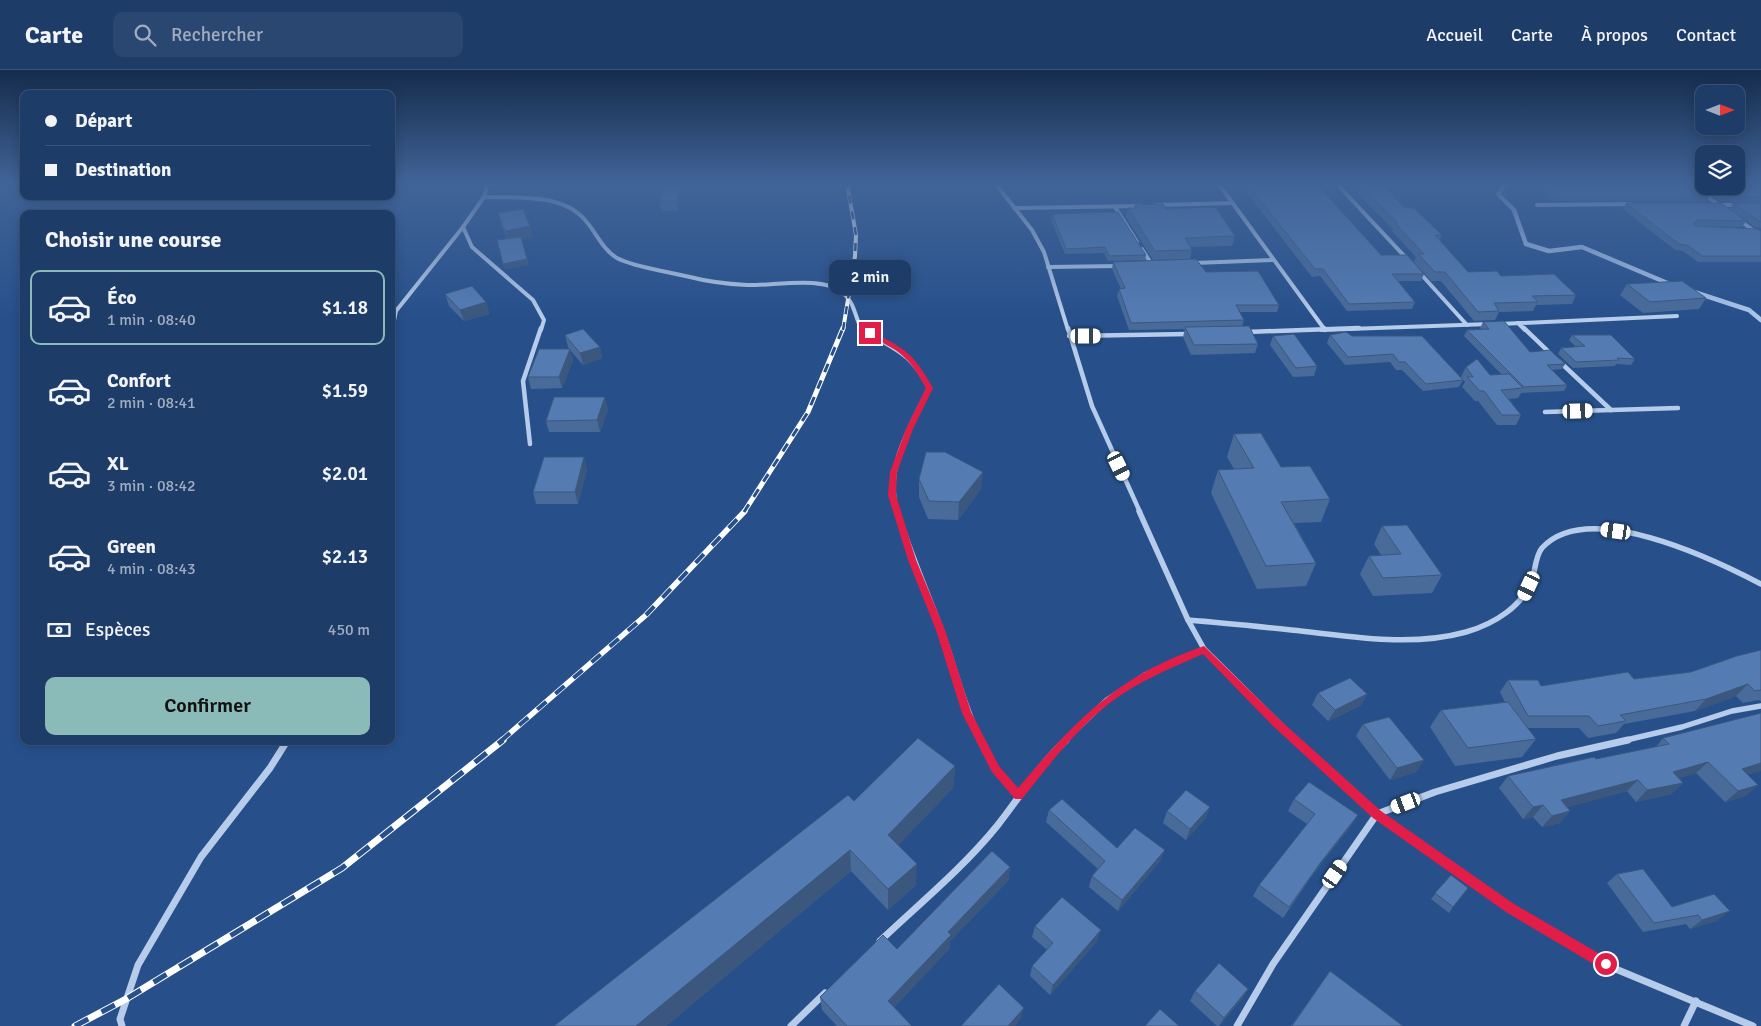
<!DOCTYPE html>
<html lang="fr">
<head>
<meta charset="utf-8">
<style>
  :root { --surface:#1d3c68; --page:#2a4771; --text:#f1f3f6; --muted:#a0adc0; --line:#3b567c; --accent:#8bbbb9 }
  body { margin:0; font-family:Signika,sans-serif; background:var(--page); color:var(--text); height:100vh; display:flex; flex-direction:column; font-size:19px; white-space:nowrap }
  * { box-sizing:border-box; margin:0 }
  p { font-size:16px; color:var(--muted) }
  .icon { flex:none; width:28px; height:28px; fill:none; stroke:currentColor; stroke-width:2; stroke-linecap:round; stroke-linejoin:round }
  .map { position:relative; flex:1; overflow:hidden }
  .sheet { position:absolute; left:20px; top:140px; width:375px; height:535px; display:flex; flex-direction:column; background:var(--surface); border-radius:10px; box-shadow:0 2px 12px #0003,0 0 0 1px var(--line) }
  .sheet>* { flex:none }
  .guide { position:absolute; left:20px; top:20px; width:375px; height:110px; border-radius:10px; box-shadow:0 2px 12px #0003,0 0 0 1px var(--line); display:grid; align-content:center; height:110px; padding:0 25px; background:var(--surface) }
  .needle { width:32px; rotate:90deg }
  .buttons { position:absolute; left:1695px; top:15px; display:grid; gap:10px }
  .buttons a { display:grid; place-items:center; width:50px; height:50px; border-radius:10px; background:var(--surface); box-shadow:0 2px 12px #0003,0 0 0 1px var(--line); font-size:25px }
  .end { position:absolute; width:22px; height:22px; margin:-11px; border:6px solid #e11d48; background:#fff; box-shadow:0 0 0 2px #fff }
  .from { border-radius:50% }
  .bubble { position:absolute; height:35px; border-radius:10px; background:var(--surface); box-shadow:0 2px 12px #0003,0 0 0 1px var(--line); font-size:16px; font-weight:600; line-height:35px; text-align:center }
  .car { position:absolute; width:15px; height:30px; margin:-15px -8px; border-radius:6px; box-shadow:0 0 4px 1px #0007; background:linear-gradient(#fff 24%,#345 0 40%,#fff 0 76%,#345 0 86%,#fff 0) }
  .guide b { display:flex; align-items:center; gap:18px; height:48px; font-size:19px }
  .guide b+b { border-top:1px solid var(--line) }
  .guide i { width:12px; height:12px; background:var(--text) }
  ul { padding:0; list-style:none }
  li { display:flex; align-items:center; gap:15px; height:75px; margin:0 10px 8px; padding:0 15px; border:2px solid transparent; border-radius:10px }
  li div { flex:1 }
  li b { display:block; font-size:19px }
  li em { font-style:normal; font-weight:600 }
  li.on { border-color:var(--accent) }
  li>.icon { width:45px; height:45px; stroke-width:1.5 }
  h2 { padding:0 25px; font-size:22px; line-height:60px }
  .pay { display:flex; align-items:center; gap:12px; height:55px; padding:0 25px; font-size:19px }
  .pay p { margin-inline-start:auto }
  .action { display:flex; gap:10px; margin-top:auto; padding:10px 25px }
  .action a { flex:1; height:58px; border-radius:10px; background:var(--accent); color:#111; font-size:20px; font-weight:600; line-height:58px; text-align:center }
  header { display:flex; align-items:center; gap:30px; box-sizing:border-box; height:70px; padding:0 25px; background:var(--surface); border-bottom:1px solid var(--line) }
  header strong { font-size:24px }
  nav { display:flex; gap:28px; margin-inline-start:auto; font-size:18px }
  .search { width:350px; height:45px; background:var(--page); display:flex; align-items:center; gap:12px; box-sizing:border-box; padding:0 18px; border-radius:10px; color:var(--muted); font-size:19px }
  .map>svg:first-child { display:block }
  .lines { fill:none; stroke-linecap:round; stroke-linejoin:round }
  .stream { stroke:#aac6ea; stroke-width:4.5 }
  .street-far3 { stroke:#b6ccea; stroke-width:4 }
  .street-far2 { stroke:#b6ccea; stroke-width:4.5 }
  .street-far1 { stroke:#b6ccea; stroke-width:5.5 }
  .street { stroke:#b6ccea; stroke-width:7 }
  .rail-far3-casing { stroke:#fff; stroke-width:4 }
  .rail-far2-casing { stroke:#fff; stroke-width:5 }
  .rail-far1-casing { stroke:#fff; stroke-width:5.5 }
  .rail-casing { stroke:#fff; stroke-width:7 }
  .rail-far3 { stroke:#27508b; stroke-width:2.5; stroke-dasharray:8; stroke-linecap:butt }
  .rail-far2 { stroke:#27508b; stroke-width:3; stroke-dasharray:9; stroke-linecap:butt }
  .rail-far1 { stroke:#27508b; stroke-width:4; stroke-dasharray:12; stroke-linecap:butt }
  .rail { stroke:#27508b; stroke-width:5; stroke-dasharray:15; stroke-linecap:butt }
  .wall { fill:#486b9a }
  .shaded-wall { fill:#3b577d }
  .building { fill:#547cb3; stroke:#3b577d }
  .route { fill:#e11d48 }
</style>
</head>
<body>
<header>
<strong>Carte</strong>
<div class="search"><svg class="icon" aria-label="search" viewBox="0 0 24 24"><circle cx="10" cy="10" r="6"/><path d="M15 15l6 6"/></svg>Rechercher</div>
<nav><a>Accueil</a><a>Carte</a><a>À propos</a><a>Contact</a></nav>
</header>
<div class="map">
<svg width="1761" height="956" viewBox="0 0 1761 956">
  <rect width="100%" height="100%" fill="#27508b"/>
  <g class="lines">
    <!-- stream -->
    <g class="stream">
      <path d="M1506,113l-8,11 16,16 12,34 23,7 33,-4 90,38"/>
      <path d="M1691,221l58,19 12,10"/>
    </g>
    <!-- street-far3 -->
    <g class="street-far3">
      <path d="M995,113l37,47 12,22 24,78"/>
      <path d="M1218,113l107,147"/>
      <path d="M1336,113l72,77"/>
      <path d="M1705,125l15,11"/>
      <path d="M484,127c32,1 78,-4 101,23 11,12 17,29 32,38 16,9 53,14 73,19 19,5 38,7 57,8 26,1 77,-10 96,8 12,10 12,25 19,37"/>
      <path d="M1157,135l75,-2"/>
      <path d="M1537,135l94,-1"/>
      <path d="M1717,135h21"/>
      <path d="M1115,137l22,35"/>
      <path d="M1014,138l127,-2"/>
      <path d="M1739,150l22,16"/>
      <path d="M463,157l9,20 61,53 11,20 -3,10"/>
      <path d="M1142,179l10,16"/>
      <path d="M1194,193l78,-3"/>
      <path d="M1048,197l70,-1"/>
      <path d="M1419,202l48,53"/>
      <path d="M1518,253l7,7"/>
      <path d="M1500,254l177,-8"/>
      <path d="M392,260l4,-19 67,-84 21,-30 4,-14"/>
      <path d="M1321,260l168,-6"/>
    </g>
    <!-- street-far2 -->
    <g class="street-far2">
      <path d="M861,258c32,22 48,21 68,60 -19,39 -45,80 -32,124"/>
      <path d="M1068,258l24,78 48,106"/>
      <path d="M1324,258l1,2"/>
      <path d="M1524,258l28,27"/>
      <path d="M1247,262l112,-4"/>
      <path d="M391,264l1,-6"/>
      <path d="M1069,266l120,-2"/>
      <path d="M1560,292l51,48"/>
      <path d="M1545,342l133,-4"/>
      <path d="M530,374l-7,-63 18,-53"/>
    </g>
    <!-- street-far1 -->
    <g class="street-far1">
      <path d="M897,441c13,41 29,78 44,118 14,38 22,76 40,112"/>
      <path d="M1139,441l49,109 16,29 93,92"/>
      <path d="M1188,550c38,3 75,7 113,11 54,6 111,16 165,1 28,-8 58,-26 67,-55 2,-8 3,-22 9,-29 46,-50 171,11 219,36"/>
      <path d="M1064,671l43,-41 38,-25 59,-26"/>
      <path d="M1622,671l60,-14 50,-16 29,-5"/>
    </g>
    <!-- street -->
    <g class="street">
      <path d="M980,670l15,29 23,26"/>
      <path d="M1295,670l82,74 133,94 96,57 147,61"/>
      <path d="M880,871c39,-37 83,-73 117,-115 23,-29 42,-61 69,-86"/>
      <path d="M122,956l-2,-7 18,-54 63,-108 69,-89 17,-27"/>
      <path d="M791,956l34,-33"/>
      <path d="M1237,956l36,-62 104,-150 58,-22 122,-36 71,-16"/>
      <path d="M1684,956l12,-25"/>
    </g>
    <!-- rail-far3 casing -->
    <g class="rail-far3-casing">
      <path id="rail-far3" d="M843,260l12,-74 1,-21 -9,-52"/>
    </g>
    <!-- rail-far2 casing -->
    <g class="rail-far2-casing">
      <path id="rail-far2" d="M744,442l64,-100 35,-84"/>
    </g>
    <!-- rail-far1 casing -->
    <g class="rail-far1-casing">
      <path id="rail-far1" d="M501,671l145,-126 99,-104"/>
    </g>
    <!-- rail casing -->
    <g class="rail-casing">
      <path id="rail" d="M75,956l51,-27 216,-131 161,-128"/>
    </g>
    <!-- rail-far3 -->
    <use href="#rail-far3" class="rail-far3"/>
    <!-- rail-far2 -->
    <use href="#rail-far2" class="rail-far2"/>
    <!-- rail-far1 -->
    <use href="#rail-far1" class="rail-far1"/>
    <!-- rail -->
    <use href="#rail" class="rail"/>
  </g>
  <!-- wall -->
  <g class="wall">
    <path d="M665,113h22l-10,28h-16l-2,-10z"/>
    <path d="M1246,113h70l65,72 43,19 -3,7h-23l17,21 -3,7 -65,2 -27,-35 -8,1 -66,-85 2,-6z"/>
    <path d="M1347,113h50v1l-14,1 21,22 38,28 -2,5 28,32 33,4 75,19 -4,9 -36,1 -3,6 -34,1 -4,8 -21,1 -33,-40h-10l-17,-19 2,-5 -24,-26 1,-2z"/>
    <path d="M1535,113h158l17,13 -3,5h-155z"/>
    <path d="M1693,113h11v3h32l25,-3v20l-41,-2z"/>
    <path d="M1626,133l120,18 -4,6 -47,-1 66,5v31h-63l-15,-11 -8,-1 -52,-41z"/>
    <path d="M1733,133h28v25l-6,-1 -25,-18z"/>
    <path d="M1135,135l31,4 69,27 -3,10 -42,1 2,3 -2,9 -37,1 -27,-43 2,-9h6z"/>
    <path d="M498,143l35,24 -12,2 8,26 -25,4 3,-30 -6,-15z"/>
    <path d="M1052,144l94,41 -1,5 -37,1 -4,-8 -39,1 -14,-34z"/>
    <path d="M1113,192l93,10 73,33 -2,7h-38l5,8 -2,6 16,18 -3,9 -64,2 -8,-18 2,-8 -56,1 -12,-34 2,-7h2l-9,-20z"/>
    <path d="M1627,214l79,14 -7,11 -56,4 -23,-18z"/>
    <path d="M445,224l41,8 3,12 -25,7 -15,-15z"/>
    <path d="M1483,252l47,30 35,12 -3,5 -10,1 15,15 -3,6 -43,2 -3,5 -9,1 12,16 -5,10h-19l-19,-24h-3l-13,-14 3,-5 -2,-2 -4,7 -36,4 -21,-21h-6l-6,-8 -45,3 -18,-22 3,-8 22,1 109,41 5,-10 24,8h12l-38,-39 3,-6h15l-2,-2z"/>
    <path d="M565,265l35,12 2,11 -19,7 -13,-15 3,10 -11,28 -31,1 -3,-12 41,-28 -1,-2z"/>
    <path d="M1572,265l63,24 -4,6 -15,-1 -1,2 -42,2 -15,-14 3,-6 15,-1 -7,-7z"/>
    <path d="M1273,266l44,30 -3,10 -21,1 -23,-32z"/>
    <path d="M608,339l-8,23h-51l-3,-11z"/>
    <path d="M1234,364l47,33 49,32 -9,23 -27,1 22,40 -10,23 -49,3 -46,-96 7,-23 16,-1 -7,-12z"/>
    <path d="M587,399l-9,35h-42l-3,-12z"/>
    <path d="M919,409l62,10 -23,31 -30,-1 -9,-22z"/>
    <path d="M1382,456l60,49 -10,18 -59,3 -13,-22 9,-18 12,-1 -7,-11z"/>
    <path d="M1761,580v51l-2,-1 -16,3 -7,-7 -41,15 -71,13 -8,9 -28,5 -9,-10h-51l8,11 -14,18 -67,9 -25,-39 11,-17 64,-8 -5,-10 8,-12 33,6 93,-7 57,-7z"/>
    <path d="M1318,623l49,1 -7,12 -32,15 -16,-16z"/>
    <path d="M1363,654l61,36 -8,12 -26,8 -34,-44z"/>
    <path d="M1663,668l85,37 10,10 -13,11 -20,6 -29,-29 -17,5 4,5 -12,11 -35,8 -9,-11 -60,16 3,4 -10,12 -18,4 -9,-10 -10,2 -24,-31 9,-12 148,-29z"/>
    <path d="M955,696l-2,22 -55,57 18,40 -28,25 -37,-39 -185,155h-112l300,-225z"/>
    <path d="M1294,729l57,27 -37,47 -31,45 -30,-22 6,-11 48,-61 -19,-13z"/>
    <path d="M1210,737l-5,12 -19,21 -23,-17 4,-12z"/>
    <path d="M1049,740l68,38 43,13 -42,50 -29,-24 3,-11 6,-7 -52,-47z"/>
    <path d="M1010,797l-2,14 -58,60v7l-56,59 18,19h-75l-15,-16 -2,-13 77,-48z"/>
    <path d="M1617,804l55,33 46,13 -28,9 -4,-5 -43,8 -36,-49z"/>
    <path d="M1451,805l2,32 -4,6 -18,-14z"/>
    <path d="M1035,856l62,15 -47,54 -20,-19 2,-10 15,-16 -15,-13z"/>
    <path d="M1330,901l73,55h-112z"/>
    <path d="M1248,919l-6,10 -23,27h-2l-27,-25 5,-10z"/>
  </g>
  <!-- shaded-wall -->
  <g class="shaded-wall">
    <path d="M682,113h5l-10,28 -1,-10z"/>
    <path d="M530,156l3,11 -25,5 -3,-11z"/>
    <path d="M527,189l2,6 -25,4 -1,-5z"/>
    <path d="M486,232l3,12 -25,7 -4,-11z"/>
    <path d="M600,277l2,11 -19,7 -3,-12z"/>
    <path d="M570,279l3,11 -11,28 -3,-11z"/>
    <path d="M605,327l3,12 -8,23 -3,-12z"/>
    <path d="M584,387l3,12 -9,35 -3,-12z"/>
    <path d="M983,402l-2,17 -23,31 1,-18z"/>
    <path d="M1748,614l-12,12 -41,15 11,-12z"/>
    <path d="M1367,624l-7,12 -32,15 7,-11z"/>
    <path d="M1424,690l-8,12 -26,8 7,-12z"/>
    <path d="M1708,692l-12,11 -35,11 12,-12z"/>
    <path d="M1761,693v8l-32,9 13,-11z"/>
    <path d="M955,696l-2,22 -65,68v-21z"/>
    <path d="M1638,710l-11,11 -76,21 10,-12z"/>
    <path d="M1683,713l-12,11 -35,8 11,-12z"/>
    <path d="M1758,715l-13,11 -20,6 13,-11z"/>
    <path d="M1543,735l-10,12 -10,2 10,-12z"/>
    <path d="M1210,737l-5,12 -19,21 4,-11z"/>
    <path d="M1570,741l-10,12 -18,4 10,-11z"/>
    <path d="M1358,745l-7,11 -37,47 -31,45 38,-56z"/>
    <path d="M850,780l1,21 -185,155h-30z"/>
    <path d="M1165,780l-5,11 -42,50 4,-11z"/>
    <path d="M917,794l-1,21 -28,25v-21z"/>
    <path d="M1010,797l-2,14 -58,60v7l-62,65v-12l60,-69z"/>
    <path d="M1730,841l-12,9 -28,9 12,-9z"/>
    <path d="M1101,860l-4,11 -47,54 3,-10z"/>
    <path d="M1248,919l-6,10 -23,27 5,-8z"/>
    <path d="M1024,938l-3,10 -6,8h-7z"/>
  </g>
  <!-- building -->
  <g class="building">
    <path d="M665,113h17l-6,18h-17z"/>
    <path d="M1253,113h63l65,72h26l17,19h-32l23,28 -66,2 -26,-35h-8l-67,-84h6z"/>
    <path d="M1357,113h24l23,24 10,1 28,27h-7l33,37 29,-1 4,5 53,-2 22,21 -44,1 6,6 -44,1 5,8 -21,1 -33,-40h-10l-17,-18h6l-29,-31h3z"/>
    <path d="M1543,113h150l17,13h-156z"/>
    <path d="M1736,113h25v14l-38,-1 -13,-10h26z"/>
    <path d="M1626,133h95l25,18 -48,-1 -4,3 1,3 62,3 4,2v25h-59l-15,-11 -8,-1z"/>
    <path d="M1733,133h28v19l-2,-1z"/>
    <path d="M1163,134l3,5 46,-2 4,1 19,28 -50,2 7,12 -37,1 -27,-43h9l-2,-3z"/>
    <path d="M523,139l7,17 -25,5 -7,-18z"/>
    <path d="M1118,142l28,43 -37,1 -4,-9 -39,2 -14,-35z"/>
    <path d="M521,167l6,22 -24,5 -6,-24z"/>
    <path d="M1196,189l10,13 52,-1 21,34h-43l8,15 -113,3 -12,-34 6,-1 -12,-26z"/>
    <path d="M1682,211l24,17 -56,4 -23,-18z"/>
    <path d="M472,216l14,16 -26,8 -15,-16z"/>
    <path d="M1504,251l26,31 20,-2 15,14 -18,1 20,20 -43,2 -57,-57 22,-1 -6,-7z"/>
    <path d="M1249,256l9,18 -64,1 -9,-18z"/>
    <path d="M583,259l17,18 -20,6 -15,-18z"/>
    <path d="M1346,262l6,4h70l41,44 -37,4 -21,-22h-6l-6,-8 -45,3 -18,-22z"/>
    <path d="M1294,264l23,32 -21,2 -23,-32z"/>
    <path d="M1572,265h39l24,24 -18,-1 2,2 -43,2 -15,-14 24,-2z"/>
    <path d="M539,279h31l-11,28h-31z"/>
    <path d="M1477,289l13,16 19,-1 14,14 -22,2 20,25h-19l-18,-24h-4l-13,-14h6l-7,-10z"/>
    <path d="M554,327h51l-8,23 -51,1z"/>
    <path d="M1261,363l20,34 29,-1 20,33 -49,3 35,61 -50,3 -48,-96 36,-2 -20,-34z"/>
    <path d="M926,382h19l38,20 -24,30 -30,-1 -10,-22z"/>
    <path d="M544,387h40l-9,35h-42z"/>
    <path d="M1407,455l35,50 -59,3 -14,-22 32,-2 -19,-28z"/>
    <path d="M1761,580v40l-6,1 -7,-7 -42,15 -86,16 6,6 -28,5 -9,-10h-61l-20,-36h30l3,6 87,-14 6,7 57,-7 46,-16z"/>
    <path d="M1350,608l17,16 -32,16 -17,-17z"/>
    <path d="M1508,632l28,37 -68,9 -27,-38z"/>
    <path d="M1761,643v50l-19,6 16,16 -20,6 -30,-29 -35,10 10,11 -36,7 -9,-10 -77,20 9,11 -18,5 -9,-11 -10,2 -25,-31 86,-19 2,2 73,-15 -6,-6z"/>
    <path d="M1389,647l35,43 -27,8 -34,-44z"/>
    <path d="M918,668l37,28 -67,69 29,29 -29,25 -38,-39 -214,176h-82l294,-231 6,6z"/>
    <path d="M1309,712l49,33 -37,47 -32,45 -30,-22 56,-71 -21,-15z"/>
    <path d="M1186,720l24,17 -20,22 -23,-18z"/>
    <path d="M1062,729l55,49 18,-20 30,22 -43,50 -30,-24 13,-15 -56,-51z"/>
    <path d="M992,781l18,16 -62,65 3,3 -63,66 24,25h-65l-27,-29 63,-62 14,14z"/>
    <path d="M1643,799l29,38 42,-13 16,17 -28,9 -4,-5 -44,8 -37,-49z"/>
    <path d="M1451,805l17,13 -15,19 -18,-14z"/>
    <path d="M1062,827l39,33 -48,55 -21,-19 21,-23 -18,-17z"/>
    <path d="M1219,893l29,26 -24,29 -29,-27z"/>
    <path d="M1330,901l73,55h-111z"/>
    <path d="M999,914l25,24 -16,18h-47z"/>
    <path d="M1160,939l19,17h-34z"/>
  </g>
  <!-- sky -->
  <linearGradient id="sky" x2="0" y2="1"><stop stop-color="#152c4c"/><stop offset="0.46" stop-color="#416498"/><stop offset="1" stop-color="#416498" stop-opacity="0"/></linearGradient>
  <rect width="1761" height="247" fill="url(#sky)"/>
  <!-- route -->
  <path class="route" d="M867,262h5c35,18 40,20 61,56l-20,41 -16,43 -1,23 20,65 29,70 26,82 28,54 19,22c57,-67 100,-113 186,-142l76,74 101,91 133,93 96,56v9h-8l-96,-57 -133,-94 -100,-92 -70,-72c-32,14 -64,27 -92,48 -35,27 -62,63 -89,97h-7l-23,-27 -30,-59 -26,-83 -28,-70 -20,-65 2,-23 16,-43 20,-41c-18,-33 -26,-37 -59,-53z"/>
</svg>
<div class="buttons">
<a><svg class="needle" viewBox="-14 -14 28 28"><path d="M0-13l5 13h-10z" fill="#e53935"/><path d="M0 13l5-13h-10z" fill="#a0adc0"/></svg></a>
<a><svg class="icon" aria-label="layers" viewBox="0 0 24 24"><path d="M12 4l9 5-9 5-9-5zM3 14l9 5 9-5"/></svg></a>
</div>
<i class="end from" style="left:1606px;top:894px"></i>
<i class="end" style="left:870px;top:263px"></i>
<div class="bubble" style="left:829px;top:190px;width:82px">2 min</div>
<i class="car" style="left:1086px;top:266px;rotate:90deg"></i>
<i class="car" style="left:1578px;top:341px;rotate:88deg"></i>
<i class="car" style="left:1119px;top:396px;rotate:154deg"></i>
<i class="car" style="left:1616px;top:461px;rotate:278deg"></i>
<i class="car" style="left:1529px;top:516px;rotate:205deg"></i>
<i class="car" style="left:1406px;top:733px;rotate:249deg"></i>
<i class="car" style="left:1335px;top:804px;rotate:35deg"></i>
<div class="guide">
<b><i class="from"></i>Départ</b>
<b><i></i>Destination</b>
</div>
<section class="sheet">
<h2>Choisir une course</h2>
<ul>
<li class="on"><svg class="icon" aria-label="car" viewBox="0 0 24 24"><path d="M5 17H2v-5l4-1 3-4h7l3 4 3 1v5h-3M9 17h6M6 11h13"/><circle cx="7" cy="17" r="2"/><circle cx="17" cy="17" r="2"/></svg><div><b>Éco</b><p>1 min · 08:40</p></div><em>$1.18</em></li>
<li><svg class="icon" aria-label="car" viewBox="0 0 24 24"><path d="M5 17H2v-5l4-1 3-4h7l3 4 3 1v5h-3M9 17h6M6 11h13"/><circle cx="7" cy="17" r="2"/><circle cx="17" cy="17" r="2"/></svg><div><b>Confort</b><p>2 min · 08:41</p></div><em>$1.59</em></li>
<li><svg class="icon" aria-label="car" viewBox="0 0 24 24"><path d="M5 17H2v-5l4-1 3-4h7l3 4 3 1v5h-3M9 17h6M6 11h13"/><circle cx="7" cy="17" r="2"/><circle cx="17" cy="17" r="2"/></svg><div><b>XL</b><p>3 min · 08:42</p></div><em>$2.01</em></li>
<li><svg class="icon" aria-label="car" viewBox="0 0 24 24"><path d="M5 17H2v-5l4-1 3-4h7l3 4 3 1v5h-3M9 17h6M6 11h13"/><circle cx="7" cy="17" r="2"/><circle cx="17" cy="17" r="2"/></svg><div><b>Green</b><p>4 min · 08:43</p></div><em>$2.13</em></li>
</ul>
<div class="pay"><svg class="icon" aria-label="cash" viewBox="0 0 24 24"><path d="M3 7h18v10H3z"/><circle cx="12" cy="12" r="2"/></svg>Espèces<p>450 m</p></div>
<div class="action"><a>Confirmer</a></div>
</section>
</div>
</body>
</html>
